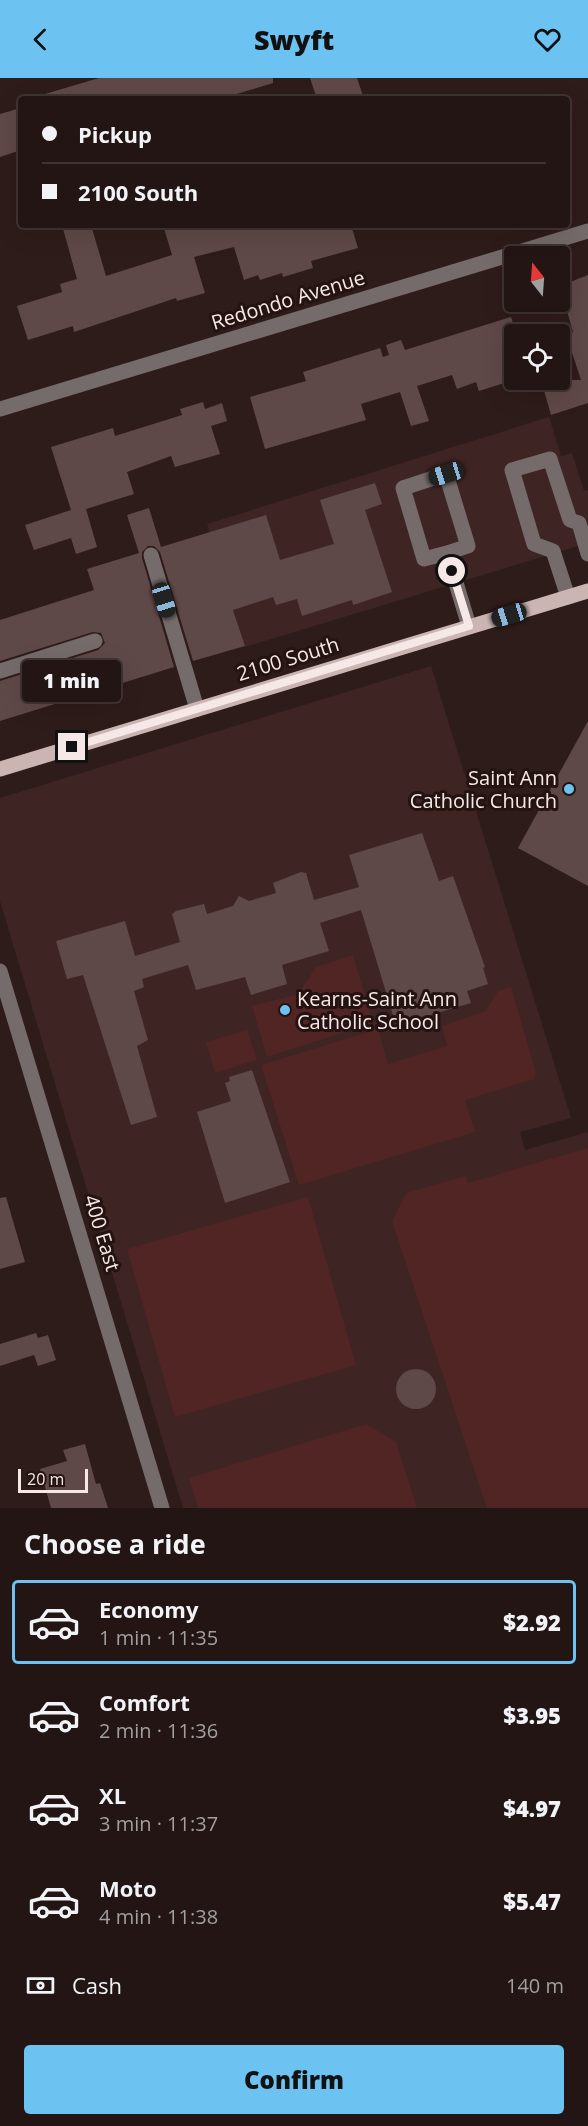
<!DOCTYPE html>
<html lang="en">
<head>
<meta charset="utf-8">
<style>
  :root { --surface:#221514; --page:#2e2222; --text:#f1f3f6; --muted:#a29fa0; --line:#3f3434; --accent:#6cc3f2 }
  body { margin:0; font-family:"Open Sans",sans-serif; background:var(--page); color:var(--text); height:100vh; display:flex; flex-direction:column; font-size:22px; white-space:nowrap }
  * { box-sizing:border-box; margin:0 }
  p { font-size:20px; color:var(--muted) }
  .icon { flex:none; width:33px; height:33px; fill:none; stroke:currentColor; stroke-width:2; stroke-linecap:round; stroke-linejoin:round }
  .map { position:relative; height:1430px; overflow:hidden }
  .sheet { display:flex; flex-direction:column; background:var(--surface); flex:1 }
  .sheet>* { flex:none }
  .top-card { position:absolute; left:18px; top:18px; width:552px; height:132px; border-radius:6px; box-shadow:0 6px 24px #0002,0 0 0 2px var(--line); display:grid; align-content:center; height:132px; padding:0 24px; background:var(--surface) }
  .needle { width:39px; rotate:343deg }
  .fabs { position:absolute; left:504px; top:168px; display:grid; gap:12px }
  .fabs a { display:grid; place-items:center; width:66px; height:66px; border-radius:6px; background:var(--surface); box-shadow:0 6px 24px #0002,0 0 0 2px var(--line); font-size:30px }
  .scale { position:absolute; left:18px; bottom:15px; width:70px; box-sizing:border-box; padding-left:6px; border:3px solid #f6e8e7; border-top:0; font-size:16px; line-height:21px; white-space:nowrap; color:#f6e8e7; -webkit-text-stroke:4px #241311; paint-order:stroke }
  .end { position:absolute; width:27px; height:27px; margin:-14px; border:8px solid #f6e8e7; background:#111; box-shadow:0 0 0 3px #111 }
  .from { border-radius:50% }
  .bubble { position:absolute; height:42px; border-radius:6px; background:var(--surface); box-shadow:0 6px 24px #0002,0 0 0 2px var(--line); font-size:20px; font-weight:800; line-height:42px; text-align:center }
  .car { position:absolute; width:18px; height:36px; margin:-18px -9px; border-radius:8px; box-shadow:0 0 4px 2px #0007; background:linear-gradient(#222 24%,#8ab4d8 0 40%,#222 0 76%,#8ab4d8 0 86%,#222 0) }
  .top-card b { display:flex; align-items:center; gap:21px; height:57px; font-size:22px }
  .top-card b+b { border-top:2px solid var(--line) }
  .top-card i { width:15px; height:15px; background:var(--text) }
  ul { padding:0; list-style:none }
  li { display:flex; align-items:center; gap:18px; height:84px; margin:0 12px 9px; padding:0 12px; border:3px solid transparent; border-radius:6px }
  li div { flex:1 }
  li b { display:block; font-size:22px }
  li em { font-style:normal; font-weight:800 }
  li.on { border-color:var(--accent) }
  li>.icon { width:54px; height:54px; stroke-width:1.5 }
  h2 { padding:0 24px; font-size:27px; line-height:72px }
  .pay { display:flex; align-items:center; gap:15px; height:66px; padding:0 24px; font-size:22px }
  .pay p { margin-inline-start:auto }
  .primary-button { display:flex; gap:12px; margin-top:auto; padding:12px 24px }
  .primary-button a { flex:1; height:69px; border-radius:6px; background:var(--accent); color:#111; font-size:24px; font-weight:800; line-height:69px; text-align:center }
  header { display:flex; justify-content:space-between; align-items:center; height:78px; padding:0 24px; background:var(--accent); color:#111; font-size:27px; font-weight:800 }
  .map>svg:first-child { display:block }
  .built { fill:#3e2523 }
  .green { fill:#502523 }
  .building { fill:#5f4948 }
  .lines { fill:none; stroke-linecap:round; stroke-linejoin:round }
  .minor { stroke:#756b6a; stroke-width:15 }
  .major { stroke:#cbb5b3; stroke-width:15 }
  .route { stroke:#f6e8e7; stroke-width:8 }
  .poi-dot { fill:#6cc3f2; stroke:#241311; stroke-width:2 }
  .labels { text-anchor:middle; stroke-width:6; stroke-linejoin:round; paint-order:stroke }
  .street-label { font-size:20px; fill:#f6e8e7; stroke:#241311 }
  .poi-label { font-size:20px; fill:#f6e8e7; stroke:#241311; text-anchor:end }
</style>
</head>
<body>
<header><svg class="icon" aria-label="back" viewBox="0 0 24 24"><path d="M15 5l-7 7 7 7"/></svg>Swyft<svg class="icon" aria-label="heart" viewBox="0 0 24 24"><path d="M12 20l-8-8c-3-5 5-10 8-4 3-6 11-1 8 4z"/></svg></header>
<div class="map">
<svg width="588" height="1430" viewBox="0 0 588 1430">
  <rect width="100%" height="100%" fill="#2e1c1a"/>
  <!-- built -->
  <g class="built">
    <path d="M549,339l12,39 11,-3 12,38 4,-1v53l-343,104 -38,-123z"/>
    <path d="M431,588l140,452 -51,14 5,18 63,-18v376h-405l-183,-607v-103z"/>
  </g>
  <!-- green -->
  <g class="green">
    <path d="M353,877l20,68 -106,34 -15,-51 46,-12 18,-27z"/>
    <path d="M511,909l25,86 -2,6 -69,21 10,32 -176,53 -38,-120 117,-36 10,35 59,-18 -5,-20 44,-15 12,-20z"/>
    <path d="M247,952l10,30 -42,13 -9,-31z"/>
    <path d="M588,1070v360h-101l-95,-287 14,-28 60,-17 2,7z"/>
    <path d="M308,1119l48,168 -181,52 -48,-168z"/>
    <path d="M366,1346l30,18 21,66h-219l-9,-30z"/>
  </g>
  <!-- building -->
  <g class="building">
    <path d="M99,0h174v5l-53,16h-175v-5z"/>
    <path d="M310,0h47l7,21h-47z"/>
    <path d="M21,30v42l-21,7v-43z"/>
    <path d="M62,147h29l15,51 66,-21 -9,-30h188l7,23 -47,13 2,7 -30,9 -1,-4 -22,7 -2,-5 -14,5 -10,-33 -40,10 11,36 -28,8 -1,-3 -102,34 -1,-6 -45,14 -11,-34 45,-14 -2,-8 17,-5z"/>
    <path d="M588,197v128l-37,12 -10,-35h40l-15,-46 7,-2 -13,-46z"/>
    <path d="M511,239l3,9v54l-35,11 -3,-9 -19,7 -5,-14 -35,11 12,35 -18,5 -11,-34 -39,12 5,16 -101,29 -15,-52 56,-16 -3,-9 77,-24 3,9 6,-2 -3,-10 15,-5 4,10z"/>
    <path d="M203,324l2,7 17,-6 5,18 -16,5 9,28 -45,13 -4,-11 -44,16 7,22 -48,15 11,38 -21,7 -5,-16 -37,12 -9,-25 46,-15 -20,-63 62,-19 2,8 67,-21 -2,-6z"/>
    <path d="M375,405l7,21 -17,6 27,82 -39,13 -1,-5 -50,16 -5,-17 -21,6 -3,-8 -40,13 12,36 -52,15 -33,-109 -6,-6h-6l-6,6v6l32,109 -174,54v-40l98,-31 7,-7 -4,-10 -8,-1 -93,29v-41l94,-30 -7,-21 52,-16 -12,-38 22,-7 12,39 105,-32 14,45 54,-16 -14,-44z"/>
    <path d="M588,643v165l-70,-38z"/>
    <path d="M422,755l17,48 14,-5 32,91 -2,1 5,16 -21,7 4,12 -75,22 -35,-115 -41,13 9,28 -47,14 5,19 -36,11 -6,-18 -49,13 -8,-25 -46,14 2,8 -10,4 14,49 -11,6 20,71 -26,8 -48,-150 -16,4 -11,-38 69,-20 10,35 45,-14 -8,-28 4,-3 28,-7 3,10 26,-8 6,-10 10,5 27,-8 -3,-10 28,-11 5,1 8,27 45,-13 -10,-32z"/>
    <path d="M252,992l38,112 -65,21 -28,-91 34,-11 -6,-18 5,-2 -1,-4z"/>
    <path d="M6,1119l19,65 -25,7v-71z"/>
    <path d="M36,1255l2,5 10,-3 8,25 -18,6 -4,-11 -34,11v-22z"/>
    <circle cx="416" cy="1311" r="20"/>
    <path d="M85,1366l11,40 4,-1 8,25h-57l-11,-39 27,-8 -4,-11z"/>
  </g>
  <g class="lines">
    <!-- minor -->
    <g class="minor">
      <path d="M0,331l588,-178"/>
      <path d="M447,475l-23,6 -21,-71 43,-14 22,72 -21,7 22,73"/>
      <path d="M151,477l46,154"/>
      <path d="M568,519l-15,-46 -19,-7 -22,-74 38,-11 20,61 9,3 9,31"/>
      <path d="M0,593l95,-30"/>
      <path d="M0,893l162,537"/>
    </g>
    <!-- major -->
    <path class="major" d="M0,691l588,-178"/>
  </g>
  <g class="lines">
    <!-- route -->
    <path class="route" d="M72,669l397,-121 -17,-55"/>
  </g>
  <!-- markers -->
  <g class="poi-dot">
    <circle cx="569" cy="711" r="6"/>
    <circle cx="285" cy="932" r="6"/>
  </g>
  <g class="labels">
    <!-- street labels -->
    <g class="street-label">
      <text transform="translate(288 222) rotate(-17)" y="7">Redondo Avenue</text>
      <text transform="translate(288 581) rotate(-17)" y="7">2100 South</text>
      <text transform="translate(102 1155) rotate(73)" y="7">400 East</text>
    </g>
    <!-- poi labels -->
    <g class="poi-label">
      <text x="557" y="707">Saint Ann<tspan x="557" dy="23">Catholic Church</tspan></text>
      <text x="297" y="928" text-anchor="start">Kearns-Saint Ann<tspan x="297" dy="23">Catholic School</tspan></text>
    </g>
  </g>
</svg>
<div class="fabs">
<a><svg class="needle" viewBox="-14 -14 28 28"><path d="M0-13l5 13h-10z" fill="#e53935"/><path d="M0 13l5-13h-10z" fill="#a29fa0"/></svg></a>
<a><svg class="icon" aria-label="locate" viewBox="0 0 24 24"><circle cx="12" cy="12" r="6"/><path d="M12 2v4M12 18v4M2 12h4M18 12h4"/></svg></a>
</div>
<div class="scale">20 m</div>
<i class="end from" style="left:452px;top:493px"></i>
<i class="end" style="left:72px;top:669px"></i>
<div class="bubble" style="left:22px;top:582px;width:99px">1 min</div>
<i class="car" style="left:446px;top:396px;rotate:253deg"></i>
<i class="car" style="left:164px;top:522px;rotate:163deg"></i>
<i class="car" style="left:509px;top:537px;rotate:253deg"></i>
<div class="top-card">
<b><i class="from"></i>Pickup</b>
<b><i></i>2100 South</b>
</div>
</div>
<section class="sheet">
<h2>Choose a ride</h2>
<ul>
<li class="on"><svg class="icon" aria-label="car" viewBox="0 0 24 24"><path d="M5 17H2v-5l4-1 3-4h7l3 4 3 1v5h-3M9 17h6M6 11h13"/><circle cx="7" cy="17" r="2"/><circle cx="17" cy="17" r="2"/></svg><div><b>Economy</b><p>1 min · 11:35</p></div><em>$2.92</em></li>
<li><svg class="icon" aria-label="car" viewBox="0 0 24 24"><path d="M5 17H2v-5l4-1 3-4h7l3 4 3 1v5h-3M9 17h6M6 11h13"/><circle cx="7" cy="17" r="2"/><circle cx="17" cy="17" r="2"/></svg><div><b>Comfort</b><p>2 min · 11:36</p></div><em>$3.95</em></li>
<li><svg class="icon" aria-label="car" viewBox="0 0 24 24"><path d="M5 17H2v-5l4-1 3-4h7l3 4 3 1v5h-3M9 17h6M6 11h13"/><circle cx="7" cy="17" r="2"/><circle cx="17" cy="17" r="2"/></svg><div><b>XL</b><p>3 min · 11:37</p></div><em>$4.97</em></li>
<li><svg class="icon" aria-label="car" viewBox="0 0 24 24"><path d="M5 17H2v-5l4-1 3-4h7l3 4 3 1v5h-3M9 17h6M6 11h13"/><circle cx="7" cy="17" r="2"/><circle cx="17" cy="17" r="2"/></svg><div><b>Moto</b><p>4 min · 11:38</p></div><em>$5.47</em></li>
</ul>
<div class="pay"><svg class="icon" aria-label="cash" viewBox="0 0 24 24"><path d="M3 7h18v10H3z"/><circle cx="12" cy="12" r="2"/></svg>Cash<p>140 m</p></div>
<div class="primary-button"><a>Confirm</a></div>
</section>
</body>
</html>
